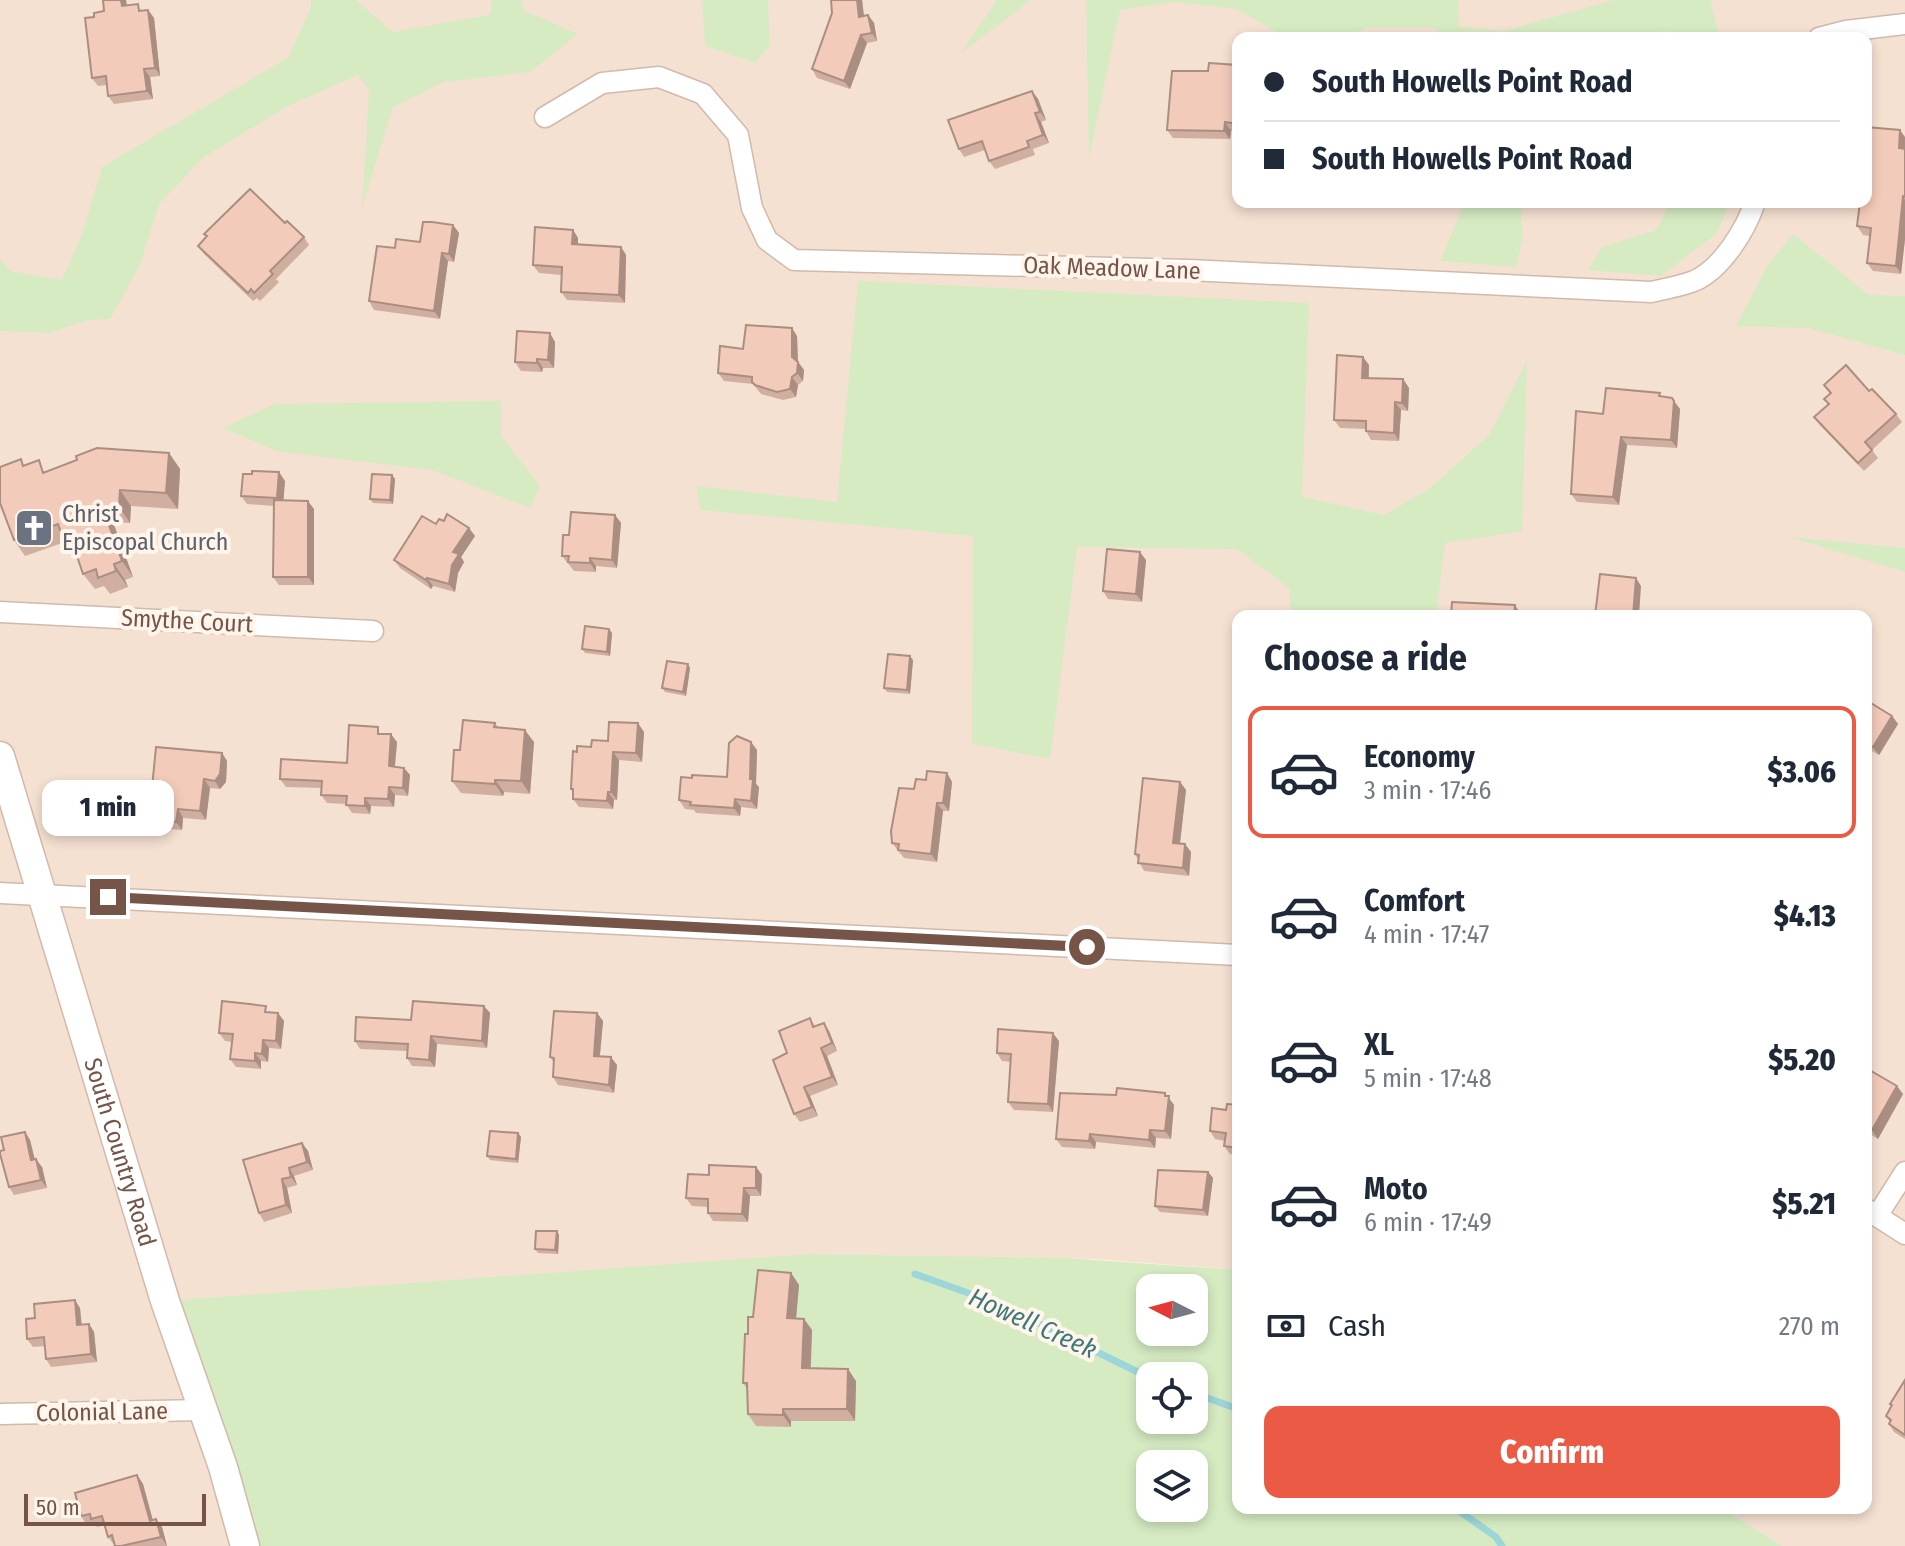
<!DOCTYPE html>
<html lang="en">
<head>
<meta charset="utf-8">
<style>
  :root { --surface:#fff; --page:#f6f6f7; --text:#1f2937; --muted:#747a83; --line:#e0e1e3; --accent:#ea5a45 }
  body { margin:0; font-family:"Fira Sans Condensed",sans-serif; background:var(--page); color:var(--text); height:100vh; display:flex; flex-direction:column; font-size:30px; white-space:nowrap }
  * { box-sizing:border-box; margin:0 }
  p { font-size:26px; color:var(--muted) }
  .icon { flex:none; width:44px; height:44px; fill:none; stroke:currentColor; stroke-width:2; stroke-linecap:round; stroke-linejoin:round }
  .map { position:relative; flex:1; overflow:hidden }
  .drawer { position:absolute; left:1232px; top:610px; width:640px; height:904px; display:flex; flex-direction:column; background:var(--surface); border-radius:16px; box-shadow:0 4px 12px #0003 }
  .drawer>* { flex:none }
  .top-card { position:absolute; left:1232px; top:32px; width:640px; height:176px; border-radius:16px; box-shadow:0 4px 12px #0003; display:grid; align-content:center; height:176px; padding:0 32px; background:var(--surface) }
  .needle { width:52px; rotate:276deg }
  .buttons { position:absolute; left:1136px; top:1274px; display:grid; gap:16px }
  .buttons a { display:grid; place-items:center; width:72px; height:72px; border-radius:16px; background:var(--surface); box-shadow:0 4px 12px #0003; font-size:40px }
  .scale { position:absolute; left:24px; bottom:20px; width:182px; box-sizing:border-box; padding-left:8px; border:4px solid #765448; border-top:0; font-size:22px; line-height:28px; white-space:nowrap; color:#765448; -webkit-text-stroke:6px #fff5ea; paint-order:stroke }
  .end { position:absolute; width:36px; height:36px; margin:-18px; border:10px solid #765448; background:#fff; box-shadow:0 0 0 4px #fff }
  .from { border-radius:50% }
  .bubble { position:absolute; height:56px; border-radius:16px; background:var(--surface); box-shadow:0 4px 12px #0003; font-size:26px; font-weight:800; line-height:56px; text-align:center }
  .top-card b { display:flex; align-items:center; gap:28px; height:76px; font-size:30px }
  .top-card b+b { border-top:2px solid var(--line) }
  .top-card i { width:20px; height:20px; background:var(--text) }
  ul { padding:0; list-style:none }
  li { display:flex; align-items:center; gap:24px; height:132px; margin:0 16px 12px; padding:0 16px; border:4px solid transparent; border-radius:16px }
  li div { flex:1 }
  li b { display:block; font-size:30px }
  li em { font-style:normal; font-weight:800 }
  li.selected { border-color:var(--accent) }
  li>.icon { width:72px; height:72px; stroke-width:1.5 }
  h2 { padding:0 32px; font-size:36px; line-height:96px }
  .pay { display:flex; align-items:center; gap:20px; height:88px; padding:0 32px; font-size:30px }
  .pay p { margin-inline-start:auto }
  .primary-button { display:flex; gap:16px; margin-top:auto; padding:16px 32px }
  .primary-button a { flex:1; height:92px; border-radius:16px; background:var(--accent); color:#fff; font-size:32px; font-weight:800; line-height:92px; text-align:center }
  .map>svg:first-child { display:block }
  .residential { fill:#f5e1d2; fill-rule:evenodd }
  .green { fill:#d6ebc2; fill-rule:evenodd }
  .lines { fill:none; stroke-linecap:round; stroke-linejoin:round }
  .stream { stroke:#9dd6d9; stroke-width:7 }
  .street-casing { stroke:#d1b9ac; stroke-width:23 }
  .secondary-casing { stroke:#d4b8aa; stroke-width:31 }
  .street { stroke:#fff; stroke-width:20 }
  .secondary { stroke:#fff; stroke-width:28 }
  .wall { fill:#d1afa0 }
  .shaded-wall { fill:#aa8e82 }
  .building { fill:#f3cbba; stroke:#aa8e82; stroke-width:2 }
  .route { stroke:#765448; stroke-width:10 }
  .labels { text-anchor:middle; stroke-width:8; stroke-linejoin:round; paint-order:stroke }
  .street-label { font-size:24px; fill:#765448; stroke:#fff5ea }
  .worship-label { font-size:24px; fill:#5b616d; stroke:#fff5ea; text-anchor:start }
  .water-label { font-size:26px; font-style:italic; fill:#3c787c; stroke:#fff5ea }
</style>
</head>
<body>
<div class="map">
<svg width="1905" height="1546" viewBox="0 0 1905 1546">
  <rect width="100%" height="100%" fill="#fdf1e4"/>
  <!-- residential -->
  <path class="residential" d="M0,0h1905v1546h-122l-62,-38h145v-892h-628v654l-143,-11 -285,-5 -567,292h-243zM1238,38h628v164h-628z"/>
  <!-- green -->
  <g class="green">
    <path d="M311,0h45l37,32 97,-17 2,-15h30l1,10 55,24 -48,38 -86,10 -51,25 -31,101 7,-118 -11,-15 -68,30 -86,52 -45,47 -19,61 -30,54 -22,1 -39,13 -49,-2v-72l10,12 52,9 19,-43 21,-70 187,-110 22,-50z"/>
    <path d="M702,0h66l2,46 -15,17 -50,-17z"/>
    <path d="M997,0h34l-71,54z"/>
    <path d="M1086,0h372l1,27 45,4 110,-31h96l10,38h-49l-4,-7 -47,7h-183v-10h-70l-24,10h-57l-49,-29 -62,-7 -55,8 -31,148z"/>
    <path d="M1465,202h55l3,37 -7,28 -76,-6z"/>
    <path d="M1670,202h60l-13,31 -56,43 -73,-6 14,-23 54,-17z"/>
    <path d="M1793,234l76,61 36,1v59l-96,-27 -73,-2 31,-60z"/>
    <path d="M858,281l451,22 -7,194 82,18 45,-26 60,-54 38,-75 -5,171 -77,12 -9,73h-145l-2,-28 -52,-39 -160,-2 -27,212 -78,-15 1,-208 -272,-26 -5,-24 141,16z"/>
    <path d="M501,401v35l39,50 -10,22 -98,-38 -156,-19 -53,-23 52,-24z"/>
    <path d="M1789,537l116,11v24z"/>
    <path d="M810,1254l255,4 173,12v238h483l62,38h-1551l-67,-245zM1150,1288h44v44h-44zM1150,1376h44v44h-44zM1150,1464h44v44h-44z"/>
  </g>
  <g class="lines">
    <!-- stream -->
    <g class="stream">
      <path d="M915,1274l84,30 151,74"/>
      <path d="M1194,1393l44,16"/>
      <path d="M1455,1508l41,29 6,9"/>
    </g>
    <!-- street casing -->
    <g class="street-casing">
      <g id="street">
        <path d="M1819,38l27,-7 59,-7"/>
        <path d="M545,117l57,-34 57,-6 44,17 35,41 14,73 15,32 27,20 395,10 462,22c14,-3 30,-6 43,-11 28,-12 52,-52 61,-79"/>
        <path d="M0,612l373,19"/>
        <path d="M0,893l1238,62"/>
        <path d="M1866,1209l39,25"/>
        <path d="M1877,1216l28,-44"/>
        <path d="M0,1414l204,-4"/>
      </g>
    </g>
    <!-- secondary casing -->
    <g class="secondary-casing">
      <g id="secondary">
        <path id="s1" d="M0,756l165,545 58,166 22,79"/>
      </g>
    </g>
    <!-- street -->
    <use href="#street" class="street"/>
    <!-- secondary -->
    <use href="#secondary" class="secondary"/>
  </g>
  <!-- wall -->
  <g class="wall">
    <path d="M103,0h23l1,6 15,4h6l6,8 6,58 -10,1 3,22 -39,5 -6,-8 -1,-11 -9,1 -6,-8 2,-61 10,-6z"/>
    <path d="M831,0h31l2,16 4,-1 6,8 3,18 -10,2 -17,46 -33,-11 -5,-9 20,-56z"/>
    <path d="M1238,65v66h-7l-1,8 -57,-1 -6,-8 41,-59z"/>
    <path d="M1032,91l6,8 8,21 -5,2 8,21 -16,6 2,6 -40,14 -6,-8 -4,-11 -21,7 -5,-8z"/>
    <path d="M1905,137v102l-4,35 -28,-3 -6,-8 3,-27 -7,-1 -6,-9z"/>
    <path d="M285,223l19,14 5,8 -33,34 3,3 -19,19 -3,-3 -4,3 -49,-47 -6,-8 8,-9 -2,-3z"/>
    <path d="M453,225l6,8 -5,29 -6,-1 -8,58 -66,-9 -5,-9 26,-53 25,-6z"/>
    <path d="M573,230l5,8v6l43,3 5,8 -1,48 -58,-3 -6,-8 1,-17 -23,-2 -6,-8z"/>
    <path d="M797,336l1,26 6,8 -1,11 -5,4 -2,12 -13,3 -22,-6 -8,-10 -29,-3 -6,-8z"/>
    <path d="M555,342l-1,26h-11l-1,4 -21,-1 -6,-9z"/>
    <path d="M1369,365v13l34,1 6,9 -1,23 -7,-1 -2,31 -28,-1 -5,-9v-2l-26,-1 -6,-8z"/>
    <path d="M1824,385l45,6 27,23 6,8 -30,28 6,8 -14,13 -44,-46 -6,-8 14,-13 2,-11z"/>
    <path d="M1663,397l17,12 -3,39 -50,-3 -8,60 -42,-3 -6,-8 32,-80z"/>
    <path d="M169,453l11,16 -2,40 -47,-3 -1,17 -17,-1 20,55 -8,3 3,7 -18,7 -6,-8 -9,3 -12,-15 -6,-18 -2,1 -10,-15 -40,14 -11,-16 11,-75 21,7z"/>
    <path d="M392,475l3,4 -2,25 -20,-1 -3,-4z"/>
    <path d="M285,481l-2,20 31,8v76h-35l-6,-8 1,-71 -27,-2 -6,-8z"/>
    <path d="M615,515l6,8 -4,45 -21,-2v6l-22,-1 -12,-15 7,-21z"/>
    <path d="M436,524l39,12 -14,21 3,5 -6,11 -3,19 -22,-6 -2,3 -31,-21 -6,-8z"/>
    <path d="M1146,560l-4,42 -34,-3 -5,-8z"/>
    <path d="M609,629l3,4 -2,23 -25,-3 -3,-4z"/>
    <path d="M913,660l-3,34 -23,-2 -3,-4z"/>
    <path d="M690,668l-4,28 -21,-4 -3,-4z"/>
    <path d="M1866,700l26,16 6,8 -19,31 -13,-7z"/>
    <path d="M495,723l3,4 36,15 -4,52 -26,-2 -1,4 -42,-3 -9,-12 8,-31z"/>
    <path d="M644,732l-2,30 -23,-2 -2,40h-3l-1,9 -34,-2 -6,-8v-6l-2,-4 6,-37 31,-11z"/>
    <path d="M383,734l14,8 -2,25 9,1 6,7 -2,21 -13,-1 -1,12 -23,-1 -1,8 -18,-1 -6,-9 -19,-1 -6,-8 1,-7 -36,-1 -6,-8 67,-16z"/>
    <path d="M751,742l6,8 -1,34 3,3 -2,22 -16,-2 -1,9 -44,-3 -2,-3 -9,-1 -6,-9 48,-23z"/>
    <path d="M222,753l5,8 -1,21 -6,7 -10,-1 -4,32 -23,-2 -1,12 -25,-2 -5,-8v-9l-2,-3z"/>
    <path d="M947,773l5,9 -3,29h-6l-6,51 -33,-4 -12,-15 22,-54 12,-9z"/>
    <path d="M1180,782l6,8 -6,54h5l6,8 -2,24 -45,-5 -9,-17z"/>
    <path d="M484,1006l6,7 -3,35 -50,-4 -2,23 -23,-1 -5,-8v-7l-47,-2 -5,-8 56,-21z"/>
    <path d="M270,1012l8,1 6,8 -3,28 -12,-1 -1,14 -7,-1v8l-25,-2 -6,-8 2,-17 -7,-1 -6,-8z"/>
    <path d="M597,1013l6,8 -3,35 17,9 -3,28 -56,-8 -5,-8 1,-14 -4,-6z"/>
    <path d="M810,1018l5,8 14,5 8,20 -10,5 11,29 -28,11 8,20 -18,6 -6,-8 -7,-61z"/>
    <path d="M1059,1041l-6,71 -39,-2 -6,-8 3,-40 -9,-1 -5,-8z"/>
    <path d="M1866,1068l37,26 -25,45 -12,-7z"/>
    <path d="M1165,1093l9,12 -3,34 -15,-1 -1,10 -59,-6 -1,7 -33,-2 -6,-8 60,-44z"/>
    <path d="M1238,1105v50l-8,-1 -6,-8 1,-5 -10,-2 -5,-8 16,-21z"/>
    <path d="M25,1132l5,8 5,20 7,7 5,21 -33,7 -5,-8 -5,-37z"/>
    <path d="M518,1133l3,4 -3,26 -28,-3 -3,-4z"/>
    <path d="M302,1143l6,8 5,19 -19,6 3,9 -10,3 5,25 -28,9 -5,-9z"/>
    <path d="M756,1167l6,8 -1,21h-11l-2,26 -35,-1 -5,-8v-6l-16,-1 -6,-8 23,-23z"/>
    <path d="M1208,1172l5,6 -5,38 -48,-4 -5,-6z"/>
    <path d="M559,1235l-1,19 -20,-1 -3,-4z"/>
    <path d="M791,1273l8,12 -3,33 8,1 8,11 -1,38 45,13 -1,40h-64v6l-35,-1 -8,-12 -1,-25 -4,-6 5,-49 5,-17z"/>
    <path d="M80,1308l2,17 7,-1 5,8 3,30 -46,5 -5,-8 -1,-13 -12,1 -6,-8 8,-21z"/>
    <path d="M1905,1380v59l-11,-7 -5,-8 1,-2 -4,-6 6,-10 -2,-2z"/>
    <path d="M137,1475l6,9 10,36 9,7 5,19h-52l-7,-9 -3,-12 -8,2 -4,-5 -7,2 -5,-8z"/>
  </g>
  <!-- shaded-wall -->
  <g class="shaded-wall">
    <path d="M121,0h5l2,14 -6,-8z"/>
    <path d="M857,0h5l3,25 -6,-8z"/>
    <path d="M148,10l6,8 6,58 -5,-8z"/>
    <path d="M868,15l6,8 3,18 -5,-8z"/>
    <path d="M861,35l6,8 -17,46 -6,-8z"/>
    <path d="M144,69l6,8 3,22 -6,-8z"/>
    <path d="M1032,91l6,8 8,21 -6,-8z"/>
    <path d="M1035,113l6,9 8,21 -6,-8z"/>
    <path d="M1225,122l6,9 -1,8 -6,-8z"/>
    <path d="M1900,130l5,7v13l-6,-2z"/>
    <path d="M1903,196l2,4v39l-4,35 -5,-8z"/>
    <path d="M453,225l6,8 -5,29 -5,-8z"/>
    <path d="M573,230l5,8v14l-6,-8z"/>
    <path d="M621,247l5,8 -1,48 -6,-8z"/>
    <path d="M442,253l6,8 -8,58 -6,-8z"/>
    <path d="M792,328l5,8 1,29 -6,-8z"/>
    <path d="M550,333l5,9 -1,26 -6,-8z"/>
    <path d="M1363,357l6,8 -1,21 -6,-8z"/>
    <path d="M537,359l6,9 -1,4 -5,-9z"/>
    <path d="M798,362l6,8 -1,11 -6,-8z"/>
    <path d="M792,377l6,8 -2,12 -6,-8z"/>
    <path d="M1403,379l6,9 -1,23 -6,-8z"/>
    <path d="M1674,401l6,8 -3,39 -6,-8z"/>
    <path d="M1395,402l6,8 -2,31 -5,-8z"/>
    <path d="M1621,437l6,8 -8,60 -6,-8z"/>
    <path d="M169,453l11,16 -2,40 -12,-16z"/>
    <path d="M279,472l6,9 -2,25 -6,-8z"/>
    <path d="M392,475l3,4 -2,25 -3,-4z"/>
    <path d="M120,490l11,16 -1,17 -11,-16z"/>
    <path d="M308,501l6,8v76l-6,-8z"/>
    <path d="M102,506l11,16 20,55 -11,-16z"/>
    <path d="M615,515l6,8 -4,45 -5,-8z"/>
    <path d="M469,528l6,8 -14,21 3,5 -6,11 -3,19 -6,-8 4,-32z"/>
    <path d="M1140,552l6,8 -4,42 -6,-8z"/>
    <path d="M590,558l6,8v6l-6,-9z"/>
    <path d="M114,564l11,16 3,7 -12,-16z"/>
    <path d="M427,578l6,8 -2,3 -5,-9z"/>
    <path d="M1636,578l5,8 -2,30h-6z"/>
    <path d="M1515,605l5,8v3h-6z"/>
    <path d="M609,629l3,4 -2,23 -3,-4z"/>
    <path d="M910,656l3,4 -3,34 -3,-4z"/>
    <path d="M688,664l2,4 -4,28 -3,-4z"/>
    <path d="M1892,716l6,8 -19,31 -6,-8z"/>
    <path d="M638,723l6,9 -2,30 -6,-9z"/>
    <path d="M525,730l9,12 -4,52 -9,-13z"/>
    <path d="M391,734l6,8 -3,32 -5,-8z"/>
    <path d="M751,742l6,8 -1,34 3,3 -2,22 -6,-8z"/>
    <path d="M613,752l6,8 -2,40 -6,-8z"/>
    <path d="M222,753l5,8 -1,21 -6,7 -5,-8z"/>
    <path d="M404,768l6,7 -2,21 -5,-8z"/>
    <path d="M947,773l5,9 -3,29 -6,-8z"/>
    <path d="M204,779l6,9 -4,32 -6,-9z"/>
    <path d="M495,780l9,12 -1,4 -8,-12z"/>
    <path d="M1180,782l6,8 -7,61 -6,-8z"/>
    <path d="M389,787l6,8 -1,12 -6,-8z"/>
    <path d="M608,792l6,8 -1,9 -6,-8z"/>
    <path d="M365,798l6,8 -1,8 -5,-8z"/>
    <path d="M735,799l6,8 -1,9 -6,-8z"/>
    <path d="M937,803l6,8 -6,51 -6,-8z"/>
    <path d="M178,809l5,9 -1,12 -6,-8z"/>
    <path d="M1185,844l6,8 -2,24 -6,-8z"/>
    <path d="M484,1006l6,7 -3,35 -5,-7z"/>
    <path d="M278,1013l6,8 -3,28 -5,-8z"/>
    <path d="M597,1013l6,8 -4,43 -5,-8z"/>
    <path d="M824,1023l5,8 8,20 -5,-8z"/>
    <path d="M1053,1033l6,8 -6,71 -5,-8z"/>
    <path d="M431,1036l6,8 -2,23 -6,-7z"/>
    <path d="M263,1040l6,8 -1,14 -6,-8z"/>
    <path d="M821,1048l6,8 11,29 -6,-8z"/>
    <path d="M255,1053l6,8v8l-6,-8z"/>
    <path d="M611,1057l6,8 -3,28 -5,-8z"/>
    <path d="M1897,1086l6,8 -25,45 -6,-9z"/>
    <path d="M804,1087l6,9 8,20 -6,-9z"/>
    <path d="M1165,1093l9,12 -3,34 -6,-8z"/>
    <path d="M1150,1130l6,8 -1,10 -6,-8z"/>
    <path d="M25,1132l5,8 7,29 -6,-9z"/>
    <path d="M518,1133l3,4 -3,26 -2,-4z"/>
    <path d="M1090,1134l6,8 -1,7 -6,-8z"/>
    <path d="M302,1143l6,8 5,19 -6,-8z"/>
    <path d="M36,1159l6,8 5,21 -6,-8z"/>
    <path d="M756,1167l6,8 -1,21 -5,-8z"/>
    <path d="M289,1168l5,8 3,9 -6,-8z"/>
    <path d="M1208,1172l5,6 -5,38 -5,-6z"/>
    <path d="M282,1179l5,9 5,25 -6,-8z"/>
    <path d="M744,1188l6,8 -2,26 -6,-8z"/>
    <path d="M557,1231l2,4 -1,19 -3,-4z"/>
    <path d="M791,1273l8,12 -4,45 -8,-12z"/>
    <path d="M75,1300l5,8 2,25 -5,-8z"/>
    <path d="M804,1319l8,11 -2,49 -8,-11z"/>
    <path d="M89,1324l5,8 3,30 -6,-8z"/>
    <path d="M848,1369l8,12 -1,40 -8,-12z"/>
    <path d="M783,1409l8,12v6l-8,-12z"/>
    <path d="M137,1475l6,9 12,45 -5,-8z"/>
    <path d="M156,1519l6,8 5,19 -6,-9z"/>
  </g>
  <!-- building -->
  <g class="building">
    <path d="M103,0h18l1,6 16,-2 1,7 9,-1 7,58 -11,1 3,22 -39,5 -2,-20 -14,2 -7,-60 9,-1v-4l10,-2z"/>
    <path d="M831,0h26l2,17 9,-2 4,18 -11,2 -17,46 -32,-12 20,-56z"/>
    <path d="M1209,63l29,2v59l-13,-2 -1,9 -57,-1 5,-59h36z"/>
    <path d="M1032,91l8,21 -5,1 8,22 -16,6 2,6 -40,14 -7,-20 -23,8 -11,-29z"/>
    <path d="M1866,127l34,3 -1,18 6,1v48l-2,-1 -7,70 -29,-3 4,-35 -14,-2 3,-24h6z"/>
    <path d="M250,189l35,34 2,-2 17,16 -34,34 3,3 -19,19 -3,-4 -3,4 -50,-47 9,-10 -3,-2z"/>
    <path d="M423,222h9l21,3 -4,29 -7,-1 -8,58 -65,-10 8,-55 18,2 1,-9 24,3z"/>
    <path d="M535,227l38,3 -1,14 49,3 -2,48 -58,-3 1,-25 -29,-2z"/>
    <path d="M746,325l46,3v29l6,5 -1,11 -5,4 -2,12 -13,3 -22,-7 -3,-3v-5l-34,-4 2,-27 23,3z"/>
    <path d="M517,331l33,2 -2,27 -11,-1v4l-22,-1z"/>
    <path d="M1337,355l26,2 -1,21 41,1 -1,24 -7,-1 -1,31 -28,-2v-10l-32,-1z"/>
    <path d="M1846,365l23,26 3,-2 24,25 -31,28 7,8 -14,13 -44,-46 15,-13 -5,-5 7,-6 -7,-8z"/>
    <path d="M1606,388l54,5 -1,3 13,2 2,3 -3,39 -50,-3 -8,60 -42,-3 5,-83 27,3z"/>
    <path d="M97,448l72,5 -3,40 -46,-3 -1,17 -17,-1 20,55 -8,3 2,7 -18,7 -2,-9 -13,5 -12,-36 -7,3 -6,-17 -44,16 -14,-37v-36l21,-8 2,7 16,-6 4,13 34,-13 -1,-4z"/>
    <path d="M252,471l27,1 -2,26 -36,-2 2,-22h9z"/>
    <path d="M372,474l20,1 -2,25 -20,-1z"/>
    <path d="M274,500l34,1v76h-35z"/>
    <path d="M571,512l44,3 -3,45 -22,-2v5l-22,-1 1,-6h-7l1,-21h6z"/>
    <path d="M447,514l22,14 -16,24 6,2 -7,11 -3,19 -22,-6 -1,2 -32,-20 28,-44 14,8 3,-5 5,2z"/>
    <path d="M1107,549l33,3 -4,42 -33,-3z"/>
    <path d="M1600,574l36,4 -3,38h-38z"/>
    <path d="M1452,602l63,3 -1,11h-63z"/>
    <path d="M585,626l24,3 -2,23 -25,-3z"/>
    <path d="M888,654l22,2 -3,34 -23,-2z"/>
    <path d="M667,661l21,3 -5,28 -21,-4z"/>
    <path d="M1866,700l26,16 -19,31 -7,-4z"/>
    <path d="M463,720l32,3 -1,4 31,3 -4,51 -26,-1v4l-43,-3 2,-31h6z"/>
    <path d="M609,722l29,1 -2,30 -23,-1 -2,40h-3l-1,9 -34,-2v-10h-2l2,-38 4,1v-6l14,1 1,-7 16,1z"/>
    <path d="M349,725l29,2v7h13l-2,32 15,2 -1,20 -14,-1 -1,12 -23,-1v8l-19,-1 1,-9 -26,-1 1,-14 -42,-2 1,-20 66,4z"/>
    <path d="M737,736l14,6 -1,37h3l-2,22 -16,-2 -1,9 -44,-3 1,-3 -12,-2 2,-23 11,1v-3l35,2 2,-34z"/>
    <path d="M156,747l66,6 -2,21 -5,7 -11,-2 -4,32 -22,-2 -2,13 -24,-2 1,-12h-3z"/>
    <path d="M927,771l20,2 -4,30h-6l-6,51 -33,-4 1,-6 -7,-1 -1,-12 8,-43 15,1 2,-10 10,1z"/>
    <path d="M1143,778l37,4 -7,61 12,1 -2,24 -45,-5 1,-8 -4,-1z"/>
    <path d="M222,1001l44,5 -1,6 13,1 -2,28 -13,-1 -1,14 -7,-1v8l-25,-2 3,-25 -14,-1z"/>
    <path d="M413,1001l71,5 -2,35 -51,-5 -2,24 -22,-2 1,-14 -53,-3 1,-24 55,3z"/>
    <path d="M554,1011l43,2 -3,43 17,1 -2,28 -56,-8 1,-19 -4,-1z"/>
    <path d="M810,1018l3,9 11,-4 8,20 -11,5 11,29 -28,10 8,20 -18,7 -21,-54 14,-7 -8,-22z"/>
    <path d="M998,1029l55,4 -5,71 -40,-2 3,-48 -14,-1z"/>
    <path d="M1866,1068l31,18 -25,44 -6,-3z"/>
    <path d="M1117,1088l48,5v3h4l-4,35 -15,-1 -1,10 -59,-6 -1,7 -33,-2 4,-46 56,2z"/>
    <path d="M1227,1104l11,1v43l-14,-2 2,-13 -16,-2 2,-23 14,2z"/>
    <path d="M490,1131l28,2 -2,26 -29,-3z"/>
    <path d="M25,1132l6,28 5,-1 5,21 -32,7 -9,-33v-3l4,-1 -3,-13z"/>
    <path d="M302,1143l5,19 -18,6 2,9 -9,2 4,26 -27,8 -16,-53z"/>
    <path d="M709,1165l47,2v21h-12l-2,26 -34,-1v-14l-22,-1 2,-24 21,1z"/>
    <path d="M1158,1170l50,2 -5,38 -48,-4z"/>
    <path d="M536,1231h21l-2,19 -20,-1z"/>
    <path d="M758,1270l33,3 -4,45 17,1 -2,49 46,1 -1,40h-64v6l-35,-1 -1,-31h-4l2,-49h3v-17h5z"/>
    <path d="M75,1300l2,25 12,-1 2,30 -45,5 -2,-22 -17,2 -1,-20 9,-1 -1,-14z"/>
    <path d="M1905,1380v55l-16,-11 2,-4 -5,-4 6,-11 -2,-1z"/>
    <path d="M137,1475l13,46 6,-2 5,18 -40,9h-6l-3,-11 -4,2 -6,-21 -11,3 -1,-5 -9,2 -6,-23z"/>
  </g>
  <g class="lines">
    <!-- route -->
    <path class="route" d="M108,897l979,50"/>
  </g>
  <!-- icons -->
  <defs>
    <g id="church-square" transform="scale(2)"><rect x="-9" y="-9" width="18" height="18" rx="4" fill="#6b7280" stroke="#fff5ea"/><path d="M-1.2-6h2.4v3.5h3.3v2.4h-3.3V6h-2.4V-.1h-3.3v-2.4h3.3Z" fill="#fff"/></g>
  </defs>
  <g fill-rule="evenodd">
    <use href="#church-square" x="34" y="528"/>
  </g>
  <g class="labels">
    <!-- street labels -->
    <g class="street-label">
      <text transform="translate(1112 268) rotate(2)" y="8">Oak Meadow Lane</text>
      <text transform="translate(187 621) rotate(3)" y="8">Smythe Court</text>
      <text dy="8" stroke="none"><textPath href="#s1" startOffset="414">South Country Road</textPath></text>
      <text transform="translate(102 1412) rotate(-1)" y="8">Colonial Lane</text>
    </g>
    <!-- worship labels -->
    <g class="worship-label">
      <text x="62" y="522">Christ<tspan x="62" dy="28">Episcopal Church</tspan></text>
    </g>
    <!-- water labels -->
    <g class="water-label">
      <text transform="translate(1033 1323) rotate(24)" y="9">Howell Creek</text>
    </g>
  </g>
</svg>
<div class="buttons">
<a><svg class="needle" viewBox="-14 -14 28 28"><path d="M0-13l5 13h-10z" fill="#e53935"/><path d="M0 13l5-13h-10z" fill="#747a83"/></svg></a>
<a><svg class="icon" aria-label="locate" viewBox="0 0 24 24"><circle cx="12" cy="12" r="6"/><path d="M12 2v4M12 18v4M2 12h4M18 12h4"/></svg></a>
<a><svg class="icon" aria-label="layers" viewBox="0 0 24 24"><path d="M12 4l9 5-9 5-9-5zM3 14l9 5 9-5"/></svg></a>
</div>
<div class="scale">50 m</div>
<i class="end from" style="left:1087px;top:947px"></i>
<i class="end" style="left:108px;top:897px"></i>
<div class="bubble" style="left:42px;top:780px;width:132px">1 min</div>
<div class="top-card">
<b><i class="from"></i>South Howells Point Road</b>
<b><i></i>South Howells Point Road</b>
</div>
<section class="drawer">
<h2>Choose a ride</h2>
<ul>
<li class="selected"><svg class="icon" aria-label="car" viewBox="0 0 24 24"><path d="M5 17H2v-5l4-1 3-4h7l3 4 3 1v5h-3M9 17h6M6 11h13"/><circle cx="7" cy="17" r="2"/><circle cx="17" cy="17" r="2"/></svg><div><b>Economy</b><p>3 min · 17:46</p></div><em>$3.06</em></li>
<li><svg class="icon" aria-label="car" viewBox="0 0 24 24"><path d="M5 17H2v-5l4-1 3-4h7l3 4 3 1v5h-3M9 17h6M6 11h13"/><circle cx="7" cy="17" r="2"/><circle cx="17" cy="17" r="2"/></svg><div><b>Comfort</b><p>4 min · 17:47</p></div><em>$4.13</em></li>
<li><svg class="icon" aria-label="car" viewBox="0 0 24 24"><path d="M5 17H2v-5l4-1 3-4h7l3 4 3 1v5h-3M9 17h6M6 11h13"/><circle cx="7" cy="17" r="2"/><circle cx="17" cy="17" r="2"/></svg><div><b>XL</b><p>5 min · 17:48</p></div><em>$5.20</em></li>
<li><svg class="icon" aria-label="car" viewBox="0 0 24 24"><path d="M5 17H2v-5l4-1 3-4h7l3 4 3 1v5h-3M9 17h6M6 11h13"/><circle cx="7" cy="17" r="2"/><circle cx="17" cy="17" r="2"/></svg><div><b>Moto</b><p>6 min · 17:49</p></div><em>$5.21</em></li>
</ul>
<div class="pay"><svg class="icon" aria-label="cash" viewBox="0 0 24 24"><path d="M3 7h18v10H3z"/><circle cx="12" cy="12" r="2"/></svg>Cash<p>270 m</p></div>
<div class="primary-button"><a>Confirm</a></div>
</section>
</div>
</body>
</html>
